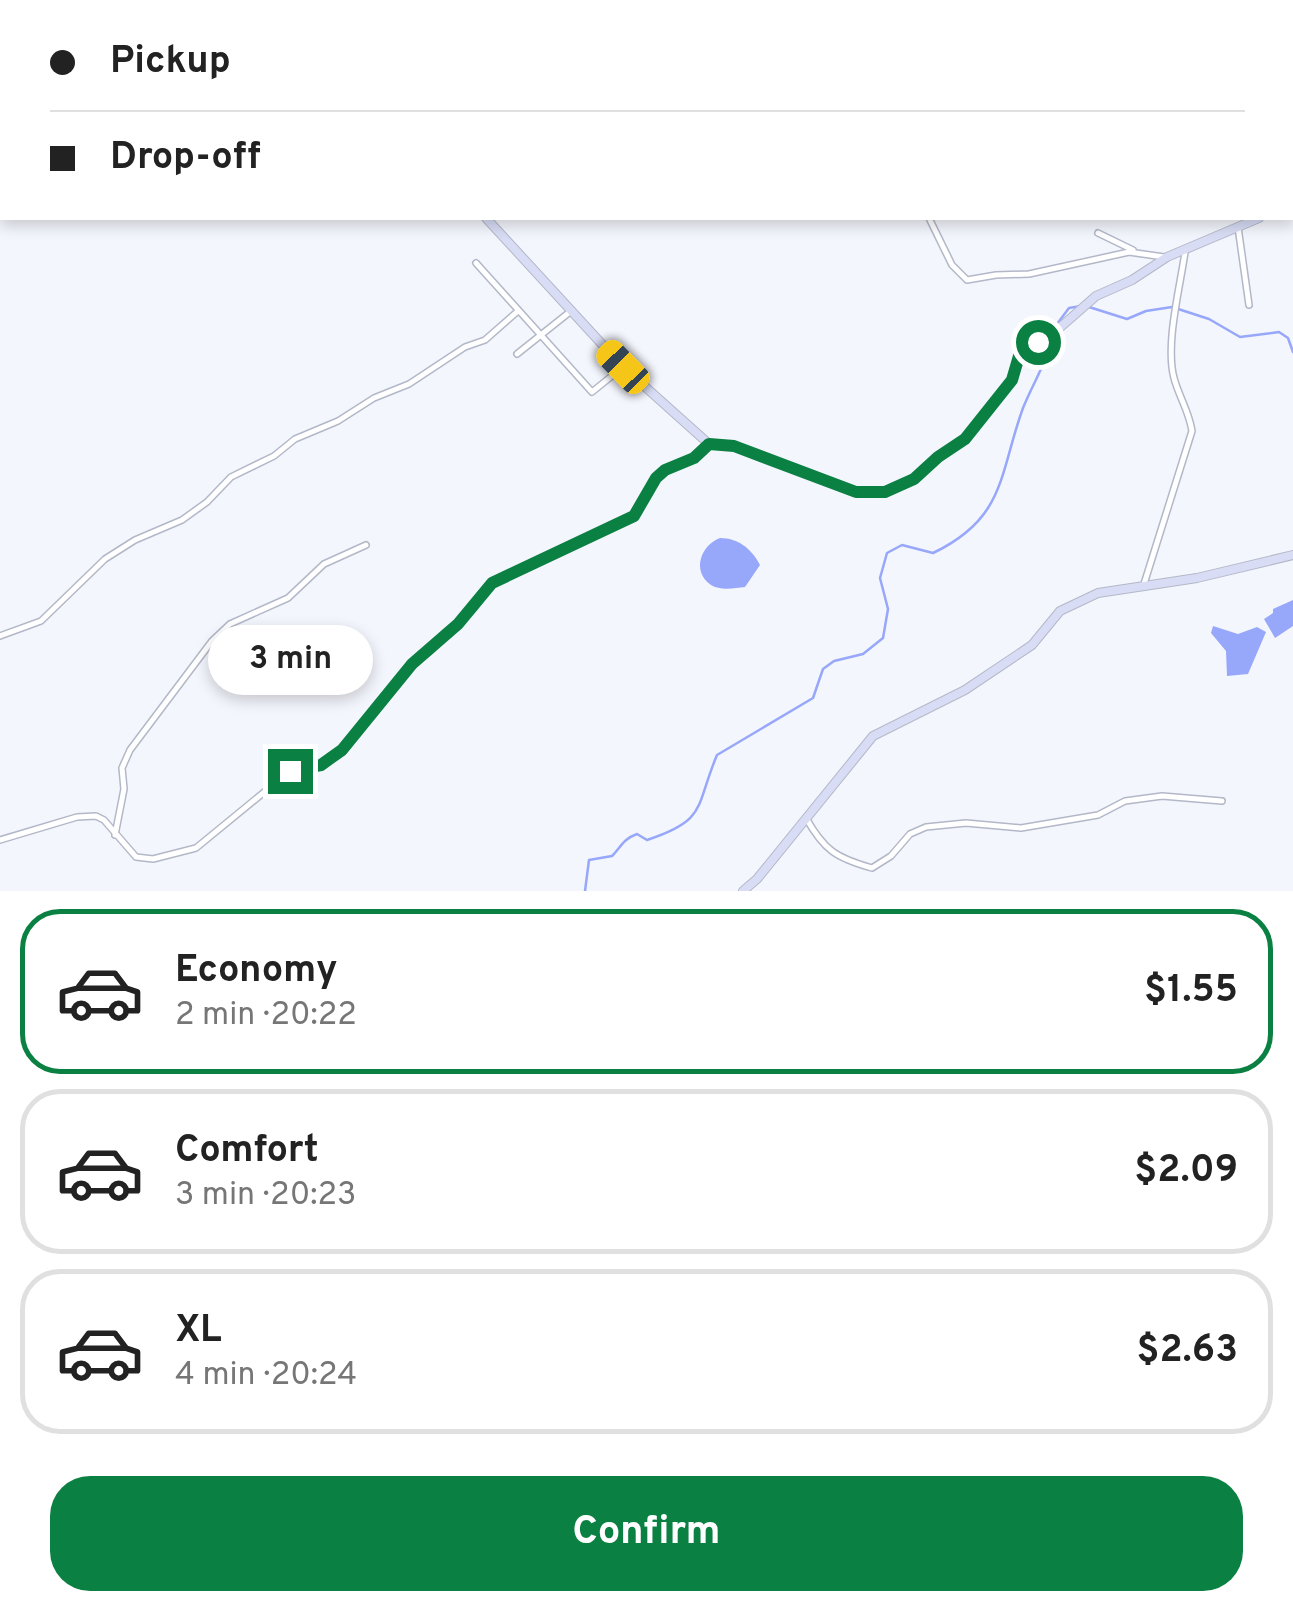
<!DOCTYPE html>
<html lang="en">
<head>
<meta charset="utf-8">
<style>
  :root { --surface:#fff; --page:#f6f6f6; --text:#222; --muted:#767676; --line:#e0e0e0; --accent:#0b8043 }
  body { margin:0; font-family:Overpass,sans-serif; background:var(--page); color:var(--text); height:100vh; display:flex; flex-direction:column; font-size:38px; white-space:nowrap }
  * { box-sizing:border-box; margin:0 }
  p { font-size:32px; color:var(--muted) }
  .icon { flex:none; width:55px; height:55px; fill:none; stroke:currentColor; stroke-width:2; stroke-linecap:round; stroke-linejoin:round }
  .map { position:relative; height:891px; overflow:hidden }
  .details { display:flex; flex-direction:column; background:var(--surface); flex:1 }
  .details>* { flex:none }
  .hud { position:absolute; left:0px; top:0px; width:1295px; height:220px; box-shadow:0 5px 15px #0003; display:grid; align-content:center; height:220px; padding:0 50px; background:var(--surface) }
  .end { position:absolute; width:45px; height:45px; margin:-22px; border:12px solid #0b8043; background:#fff; box-shadow:0 0 0 5px #fff }
  .from { border-radius:50% }
  .bubble { position:absolute; height:70px; border-radius:35px; background:var(--surface); box-shadow:0 5px 15px #0003; font-size:32px; font-weight:700; line-height:70px; text-align:center }
  .car { position:absolute; width:30px; height:60px; margin:-30px -15px; border-radius:12px; box-shadow:0 0 8px 2px #0007; background:linear-gradient(#f5c518 24%,#345 0 40%,#f5c518 0 76%,#345 0 86%,#f5c518 0) }
  .hud b { display:flex; align-items:center; gap:35px; height:95px; font-size:38px }
  .hud b+b { border-top:2px solid var(--line) }
  .hud i { width:25px; height:25px; background:var(--text) }
  ul { padding:18px 0 0; list-style:none }
  li { display:flex; align-items:center; gap:30px; height:165px; margin:0 20px 15px; padding:0 30px; border:5px solid var(--line); border-radius:40px }
  li div { flex:1 }
  li b { display:block; font-size:38px }
  li em { font-style:normal; font-weight:700 }
  li.selected { border-color:var(--accent) }
  li>.icon { width:90px; height:90px; stroke-width:1.5 }
  .button { display:flex; gap:20px; margin-top:auto; padding:20px 50px }
  .button a { flex:1; height:115px; border-radius:40px; background:var(--accent); color:#fff; font-size:40px; font-weight:700; line-height:115px; text-align:center }
  .map>svg:first-child { display:block }
  .water { fill:#97a7fa }
  .lines { fill:none; stroke-linecap:round; stroke-linejoin:round }
  .stream { stroke:#97a7fa; stroke-width:2.5 }
  .street-casing { stroke:#b3b8c8; stroke-width:8 }
  .secondary-casing { stroke:#b3b8c8; stroke-width:10 }
  .street { stroke:#fff; stroke-width:5 }
  .secondary { stroke:#d8ddf5; stroke-width:8 }
  .route { stroke:#0b8043; stroke-width:12 }
</style>
</head>
<body>
<div class="map">
<svg width="1293" height="891" viewBox="0 0 1293 891">
  <rect width="100%" height="100%" fill="#f4f6fd"/>
  <!-- water -->
  <g class="water">
    <path d="M720,538c18,0 32,11 40,27l-15,22c-10,1 -25,4 -34,-2 -20,-14 -10,-40 9,-47z"/>
    <path d="M1293,600v26l-18,12 -11,-19 9,-6v-4z"/>
    <path d="M1213,626l25,8 19,-7 9,5 -18,42 -21,2 -1,-25 -15,-18z"/>
  </g>
  <g class="lines">
    <!-- stream -->
    <g class="stream">
      <path d="M1089,307l38,12 19,-8 26,-4 37,12 31,18 39,-5 9,6 5,14"/>
      <path d="M1054,328l15,-20 12,-2"/>
      <path d="M585,891l4,-31 23,-4c9,-9 11,-17 25,-22l10,6c61,-20 48,-33 70,-85l96,-57 10,-29 11,-8 29,-7 20,-16 5,-29 -8,-31 7,-25 15,-8 31,8c73,-35 66,-79 90,-145 10,-25 24,-46 30,-72"/>
    </g>
    <!-- street casing -->
    <g class="street-casing">
      <g id="street">
        <path d="M301,0l5,2"/>
        <path d="M391,0l1,2"/>
        <path d="M744,0l9,2"/>
        <path d="M768,0l1,2"/>
        <path d="M898,0l1,2"/>
        <path d="M264,2l2,-2"/>
        <path d="M934,2l4,-2"/>
        <path d="M1292,34h1"/>
        <path d="M1292,181l1,1"/>
        <path d="M929,218l23,47 15,15 29,-5 33,-1 100,-22 35,5"/>
        <path d="M1238,227l11,78"/>
        <path d="M1098,233l35,17"/>
        <path d="M476,263l116,129 31,-25"/>
        <path d="M517,354l54,-43"/>
        <path d="M1144,584l48,-153c-3,-20 -13,-34 -18,-53 -9,-34 6,-90 11,-126"/>
        <path d="M0,636l41,-15 64,-62 30,-19 47,-20 25,-18 24,-25 43,-21 21,-17 43,-18 36,-23 35,-14 56,-37 20,-7 33,-29"/>
        <path d="M806,818c18,32 30,40 66,50l19,-12 19,-22 16,-7 40,-4 55,5 77,-13 27,-14 37,-5 60,5"/>
        <path d="M115,835l9,-46 -2,-21 8,-18 82,-109 18,-17 58,-26 36,-34 42,-19"/>
        <path d="M0,840l77,-23 19,-1 8,4 32,37 17,2 43,-11 94,-77 31,-6 22,-14 68,-87 18,-12 45,-44 18,-25 142,-67 21,-38 10,-8 28,-13 16,-13"/>
      </g>
    </g>
    <!-- secondary casing -->
    <g class="secondary-casing">
      <g id="secondary">
        <path d="M1292,202h1"/>
        <path d="M486,218l137,149 86,77 25,2 122,46h29l29,-13 24,-22 27,-18 47,-59 7,-24 37,-25 40,-35 36,-16 35,-23 92,-39"/>
        <path d="M743,891l14,-12 116,-143 92,-46 67,-45 28,-34 38,-18 99,-15 96,-23"/>
      </g>
    </g>
    <!-- street -->
    <use href="#street" class="street"/>
    <!-- secondary -->
    <use href="#secondary" class="secondary"/>
  </g>
  <g class="lines">
    <!-- route -->
    <path class="route" d="M290,771l31,-6 21,-15 70,-86 46,-40 34,-41 142,-67 22,-38 9,-8 29,-12 15,-14 25,2 122,46h29l29,-13 24,-22 27,-18 47,-59 7,-24 19,-14"/>
  </g>
</svg>
<i class="end from" style="left:1038px;top:342px"></i>
<i class="end" style="left:290px;top:771px"></i>
<div class="bubble" style="left:208px;top:625px;width:165px">3 min</div>
<i class="car" style="left:623px;top:367px;rotate:316deg"></i>
<div class="hud">
<b><i class="from"></i>Pickup</b>
<b><i></i>Drop-off</b>
</div>
</div>
<section class="details">
<ul>
<li class="selected"><svg class="icon" aria-label="car" viewBox="0 0 24 24"><path d="M5 17H2v-5l4-1 3-4h7l3 4 3 1v5h-3M9 17h6M6 11h13"/><circle cx="7" cy="17" r="2"/><circle cx="17" cy="17" r="2"/></svg><div><b>Economy</b><p>2 min · 20:22</p></div><em>$1.55</em></li>
<li><svg class="icon" aria-label="car" viewBox="0 0 24 24"><path d="M5 17H2v-5l4-1 3-4h7l3 4 3 1v5h-3M9 17h6M6 11h13"/><circle cx="7" cy="17" r="2"/><circle cx="17" cy="17" r="2"/></svg><div><b>Comfort</b><p>3 min · 20:23</p></div><em>$2.09</em></li>
<li><svg class="icon" aria-label="car" viewBox="0 0 24 24"><path d="M5 17H2v-5l4-1 3-4h7l3 4 3 1v5h-3M9 17h6M6 11h13"/><circle cx="7" cy="17" r="2"/><circle cx="17" cy="17" r="2"/></svg><div><b>XL</b><p>4 min · 20:24</p></div><em>$2.63</em></li>
</ul>
<div class="button"><a>Confirm</a></div>
</section>
</body>
</html>
